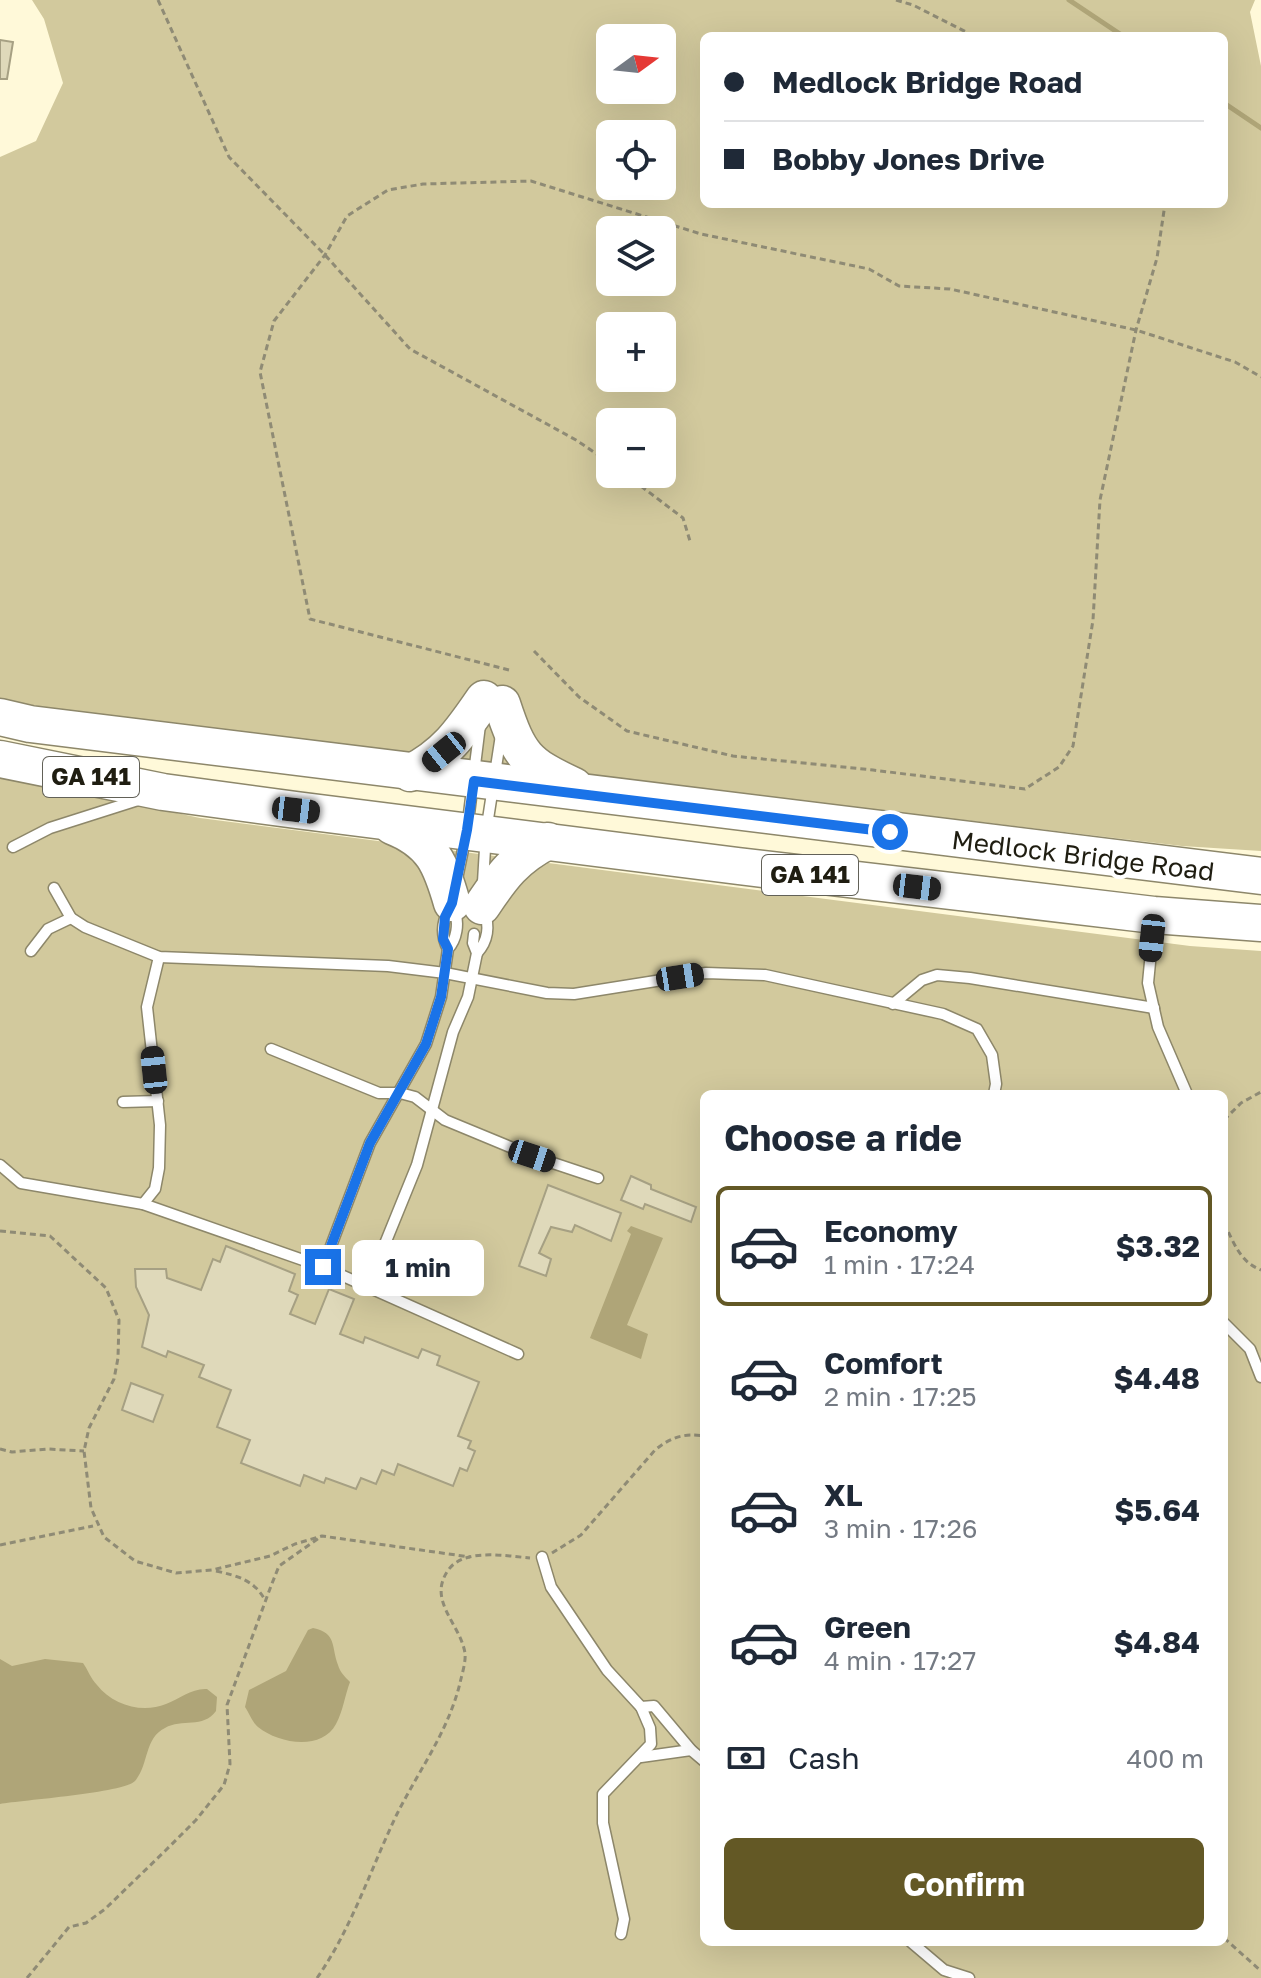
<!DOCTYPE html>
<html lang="en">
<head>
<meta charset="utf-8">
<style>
  :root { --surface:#fff; --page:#f2f2f3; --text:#1f2937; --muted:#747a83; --line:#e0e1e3; --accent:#635825 }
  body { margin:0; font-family:"Golos Text",sans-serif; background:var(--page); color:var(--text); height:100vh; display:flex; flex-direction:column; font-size:30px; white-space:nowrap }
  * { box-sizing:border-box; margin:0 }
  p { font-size:26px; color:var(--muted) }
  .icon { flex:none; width:44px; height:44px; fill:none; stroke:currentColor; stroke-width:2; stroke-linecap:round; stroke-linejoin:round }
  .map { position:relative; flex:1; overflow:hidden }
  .drawer { position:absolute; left:700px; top:1090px; width:528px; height:856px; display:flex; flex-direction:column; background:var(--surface); border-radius:12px; box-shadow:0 8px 32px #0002 }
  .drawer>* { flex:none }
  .top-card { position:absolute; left:700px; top:32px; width:528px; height:176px; border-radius:12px; box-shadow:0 8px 32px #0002; display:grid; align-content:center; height:176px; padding:0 24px; background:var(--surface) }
  .needle { width:52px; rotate:75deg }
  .fabs { position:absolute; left:596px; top:24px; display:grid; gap:16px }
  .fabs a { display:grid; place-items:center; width:80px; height:80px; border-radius:12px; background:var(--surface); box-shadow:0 8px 32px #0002; font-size:40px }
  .end { position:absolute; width:36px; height:36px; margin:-18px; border:10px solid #1a73e8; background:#fff; box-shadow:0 0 0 4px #fff }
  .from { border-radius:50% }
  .bubble { position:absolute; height:56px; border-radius:12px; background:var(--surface); box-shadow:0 8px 32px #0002; font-size:26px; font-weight:700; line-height:56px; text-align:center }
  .car { position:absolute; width:24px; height:48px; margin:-24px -12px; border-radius:10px; box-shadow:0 0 6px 2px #0007; background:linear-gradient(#222 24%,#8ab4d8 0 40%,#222 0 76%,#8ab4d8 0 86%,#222 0) }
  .top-card b { display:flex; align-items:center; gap:28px; height:76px; font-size:30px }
  .top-card b+b { border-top:2px solid var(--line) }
  .top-card i { width:20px; height:20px; background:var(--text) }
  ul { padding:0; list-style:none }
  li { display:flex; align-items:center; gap:24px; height:120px; margin:0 16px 12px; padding:0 8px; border:4px solid transparent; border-radius:12px }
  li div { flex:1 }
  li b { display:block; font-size:30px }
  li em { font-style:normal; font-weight:700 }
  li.current { border-color:var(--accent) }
  li>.icon { width:72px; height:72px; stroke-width:1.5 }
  h2 { padding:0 24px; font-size:36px; line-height:96px }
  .pay { display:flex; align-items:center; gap:20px; height:88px; padding:0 24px; font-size:30px }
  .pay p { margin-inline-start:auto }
  .primary-button { display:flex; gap:16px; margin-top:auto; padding:16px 24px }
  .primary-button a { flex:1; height:92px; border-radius:12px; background:var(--accent); color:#fff; font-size:32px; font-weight:700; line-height:92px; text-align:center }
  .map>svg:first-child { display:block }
  .green { fill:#d2c99d; fill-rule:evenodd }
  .water { fill:#afa578 }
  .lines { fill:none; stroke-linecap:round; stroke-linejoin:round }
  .stream { stroke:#afa578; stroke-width:5 }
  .building { fill:#dfd9ba; stroke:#a6a083; stroke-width:2 }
  .lane-casing { stroke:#8d876a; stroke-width:13 }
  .highway-casing { stroke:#8d876a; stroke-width:39 }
  .path { stroke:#8f8b75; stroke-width:3; stroke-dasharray:6 4; stroke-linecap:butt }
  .lane { stroke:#fff; stroke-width:10 }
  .highway { stroke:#fff; stroke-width:36 }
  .route { stroke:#1a73e8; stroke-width:10 }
  .labels { text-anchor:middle; stroke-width:8; stroke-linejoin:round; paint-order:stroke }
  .shield { fill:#fff; stroke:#626158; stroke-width:2 }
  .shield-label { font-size:24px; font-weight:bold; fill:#1f1d11 }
  .street-label { font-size:26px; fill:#1f1d11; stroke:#fff }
</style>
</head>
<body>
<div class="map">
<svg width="1261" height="1978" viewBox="0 0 1261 1978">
  <rect width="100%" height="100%" fill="#fff9d9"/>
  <!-- green -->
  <g class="green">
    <path d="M32,0h1223l-5,12 11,54v785l-79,-5 -1015,-120 -167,-26v-543l36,-16 27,-58 -19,-64zM704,36h520v168h-520zM610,38h52v52h-52zM610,134h52v52h-52zM610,230h52v52h-52zM610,326h52v52h-52zM610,422h52v52h-52z"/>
    <path d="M0,775l200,43 990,128 71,5v1027h-1261zM704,1094h520v848h-520z"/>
  </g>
  <!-- water -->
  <g class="water">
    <path d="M631,1226l32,12 -36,87 21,9 -7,25 -51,-21 41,-104 -4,-3z"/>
    <path d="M313,1628c24,5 18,18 25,37 2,7 7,12 12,17 -5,13 -7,29 -14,42 -14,27 -57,20 -78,3 -5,-4 -9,-14 -13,-20l4,-17 37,-19 22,-41z"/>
    <path d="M0,1659l12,7 33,-7 38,4c5,7 8,16 14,22 16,20 45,29 69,19 13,-5 26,-16 41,-15l10,8 -1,14c-13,18 -34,7 -51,17 -21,10 -16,37 -30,53 -11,12 -113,19 -135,23z"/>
  </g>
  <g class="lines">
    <!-- stream -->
    <g class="stream">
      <path d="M1069,0l54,36"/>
      <path d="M1224,103l37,25"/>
    </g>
  </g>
  <!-- building -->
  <g class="building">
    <path d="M0,40l13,2 -6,37h-7z"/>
    <path d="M631,1176l20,9v4l45,18 -5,15 -46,-18 -2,5 -22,-9z"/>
    <path d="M548,1185l73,28 -10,28 -36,-16 -3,7 -21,-5 -12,26 12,6 -5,17 -27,-10z"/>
    <path d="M226,1246l69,28 -6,17 9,4 -8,19 25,10 14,-35 25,10 -14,35 23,9 2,-6 53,21 4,-9 18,7 -3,9 42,17 -21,54 13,5 -3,7 7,3 -8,20 -7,-3 -7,18 -55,-22 -4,11 -12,-5 -6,14 -15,-6 -5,11 -30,-11 -2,5 -20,-8 -4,11 -59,-23 9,-23 -33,-13 14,-37 -32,-13 5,-12 -36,-14 -2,6 -24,-10 7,-32 -13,-28 -1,-18h31l1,9 34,12 12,-31 7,3z"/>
    <path d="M131,1383l32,12 -10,27 -31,-12z"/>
  </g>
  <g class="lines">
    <!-- lane casing -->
    <g class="lane-casing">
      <g id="lane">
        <path d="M13,847l37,-19 88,-28"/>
        <path d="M457,879l10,-49 13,-105"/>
        <path d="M483,882l3,-50 15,-97"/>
        <path d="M54,888l17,30 14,9 74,30 229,9 57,7 102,20 27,1 132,-21 59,2 178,39 34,15 15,26 4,29 -2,10"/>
        <path d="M1154,921l-6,62 10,44 29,67"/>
        <path d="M448,949c-7,-13 -6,-27 1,-40"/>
        <path d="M31,951l17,-22 23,-11"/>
        <path d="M477,953c11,-12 13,-27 7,-42"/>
        <path d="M893,1004l29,-24 15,-5 33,3 184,30"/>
        <path d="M271,1049l108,44h21l15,4 30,23 87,36 66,22"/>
        <path d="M123,1102l35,-1"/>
        <path d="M0,1165l21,18 122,21 180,63 195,87"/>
        <path d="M143,1204l12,-15 4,-21 1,-43 -13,-118 12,-50"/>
        <path d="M323,1267l47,-124 56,-99 15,-47 7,-48c9,-10 11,-25 7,-39"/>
        <path d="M367,1288l50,-123 36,-133 15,-35 9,-44 -4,-10 1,-9"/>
        <path d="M1224,1323l26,26 11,28"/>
        <path d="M542,1557l9,30 56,83 34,37"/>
        <path d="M641,1757l50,-7"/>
        <path d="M621,1934l3,-15 -21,-96v-29l48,-50 -1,-16 -9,-21 13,-1 37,44 13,11"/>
        <path d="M911,1942l33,28 25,8"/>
      </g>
    </g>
    <!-- highway casing -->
    <g class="highway-casing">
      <g id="highway">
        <path d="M502,704c17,52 24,60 72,82"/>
        <path d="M0,717l30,7 1231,152"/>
        <path d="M0,759l163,33 133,18 442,56 416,49 107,8"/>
        <path d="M410,773c37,-19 52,-42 74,-74"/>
        <path d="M392,826c41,16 49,39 60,77"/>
        <path d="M482,906c20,-30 33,-48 66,-65"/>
      </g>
    </g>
    <!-- path -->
    <g class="path">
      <path d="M158,0l71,157 96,98 85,94 166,91 34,23"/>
      <path d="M896,0l17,5 61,31"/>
      <path d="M625,474l58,44 7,23"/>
      <path d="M534,651l45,46 48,34 106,25 140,14 152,19 34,-22 14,-21 20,-126 7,-120 36,-170 21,-72 8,-54"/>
      <path d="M509,670l-199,-51 -50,-247 14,-51 51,-66 22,-39 41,-26 35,-6 108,-3 170,53 168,35 30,17 51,3 186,41 99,32 26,15"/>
      <path d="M1224,1120l17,-17 20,-11"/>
      <path d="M1224,1223c10,20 16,39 37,47"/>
      <path d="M0,1231l50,5 56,52 13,32 -1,38 -4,21 -25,49 -5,23 7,57 13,29 31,24 41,12 36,-3 58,-14 25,-12 27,-8 148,21"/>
      <path d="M0,1449l12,3 36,-3 36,2"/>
      <path d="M0,1545l93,-19"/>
      <path d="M552,1553l29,-18 74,-85c16,-13 29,-17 49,-14"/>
      <path d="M216,1571c22,5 38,9 49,29"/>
      <path d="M1224,1938l37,33"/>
      <path d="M27,1978l42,-51 17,-4 19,-14 60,-58 31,-31 28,-35 6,-21 -3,-59 44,-119 8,-20 40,-28"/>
      <path d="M317,1978c35,-50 54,-110 80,-164 22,-44 51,-82 63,-131 2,-9 6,-21 5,-30 -5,-30 -39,-53 -16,-84 16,-21 58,-13 81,-11"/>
    </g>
    <!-- lane -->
    <use href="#lane" class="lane"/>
    <!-- highway -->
    <use href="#highway" class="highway"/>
  </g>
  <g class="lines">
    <!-- route -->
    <path class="route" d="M323,1267l47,-124 56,-99 15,-47 7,-48 -5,-10 2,-22 7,-14 15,-73 7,-49 416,51"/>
  </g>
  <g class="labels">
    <!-- shield labels -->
    <g class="shield">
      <rect x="43" y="757" width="96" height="40" rx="6"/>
      <rect x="762" y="855" width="96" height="40" rx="6"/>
    </g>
    <g class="shield-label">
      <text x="91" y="785">GA 141</text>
      <text x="810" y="883">GA 141</text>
    </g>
    <!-- street labels -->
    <g class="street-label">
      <text transform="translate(1083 856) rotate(7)" y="9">Medlock Bridge Road</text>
    </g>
  </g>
</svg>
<div class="fabs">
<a><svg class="needle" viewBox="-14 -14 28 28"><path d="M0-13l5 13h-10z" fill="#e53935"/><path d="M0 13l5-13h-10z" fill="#747a83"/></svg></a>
<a><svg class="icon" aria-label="locate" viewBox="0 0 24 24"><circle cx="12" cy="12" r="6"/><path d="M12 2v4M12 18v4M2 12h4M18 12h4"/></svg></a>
<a><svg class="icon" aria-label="layers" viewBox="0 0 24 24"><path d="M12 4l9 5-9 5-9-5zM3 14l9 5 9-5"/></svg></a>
<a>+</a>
<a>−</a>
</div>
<i class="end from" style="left:890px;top:832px"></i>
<i class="end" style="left:323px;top:1267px"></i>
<div class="bubble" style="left:352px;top:1240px;width:132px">1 min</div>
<i class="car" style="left:444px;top:752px;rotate:231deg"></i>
<i class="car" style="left:296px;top:810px;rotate:97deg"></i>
<i class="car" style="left:917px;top:887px;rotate:97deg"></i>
<i class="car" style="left:1152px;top:938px;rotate:186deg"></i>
<i class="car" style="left:680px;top:977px;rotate:81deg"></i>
<i class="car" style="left:154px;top:1070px;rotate:354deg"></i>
<i class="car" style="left:532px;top:1156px;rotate:108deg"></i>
<div class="top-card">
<b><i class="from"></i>Medlock Bridge Road</b>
<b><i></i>Bobby Jones Drive</b>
</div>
<section class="drawer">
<h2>Choose a ride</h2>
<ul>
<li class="current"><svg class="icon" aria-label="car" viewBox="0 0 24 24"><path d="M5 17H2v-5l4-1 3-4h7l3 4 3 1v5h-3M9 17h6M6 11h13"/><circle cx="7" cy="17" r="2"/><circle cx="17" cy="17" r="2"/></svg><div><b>Economy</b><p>1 min · 17:24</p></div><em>$3.32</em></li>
<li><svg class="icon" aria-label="car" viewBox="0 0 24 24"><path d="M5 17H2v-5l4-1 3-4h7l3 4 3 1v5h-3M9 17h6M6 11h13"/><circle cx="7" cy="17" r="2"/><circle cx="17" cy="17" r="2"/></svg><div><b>Comfort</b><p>2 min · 17:25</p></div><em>$4.48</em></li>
<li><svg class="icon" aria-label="car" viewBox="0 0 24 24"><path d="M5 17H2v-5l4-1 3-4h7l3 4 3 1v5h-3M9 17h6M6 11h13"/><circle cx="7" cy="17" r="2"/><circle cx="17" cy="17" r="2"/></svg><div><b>XL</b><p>3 min · 17:26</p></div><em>$5.64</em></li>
<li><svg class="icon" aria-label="car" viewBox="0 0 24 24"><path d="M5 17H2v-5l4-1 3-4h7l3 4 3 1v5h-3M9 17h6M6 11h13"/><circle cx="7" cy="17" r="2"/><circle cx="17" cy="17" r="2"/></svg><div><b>Green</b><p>4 min · 17:27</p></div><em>$4.84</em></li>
</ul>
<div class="pay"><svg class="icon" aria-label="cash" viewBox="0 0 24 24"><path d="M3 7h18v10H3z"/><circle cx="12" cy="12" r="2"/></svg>Cash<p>400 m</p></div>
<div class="primary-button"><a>Confirm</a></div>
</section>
</div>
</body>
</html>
